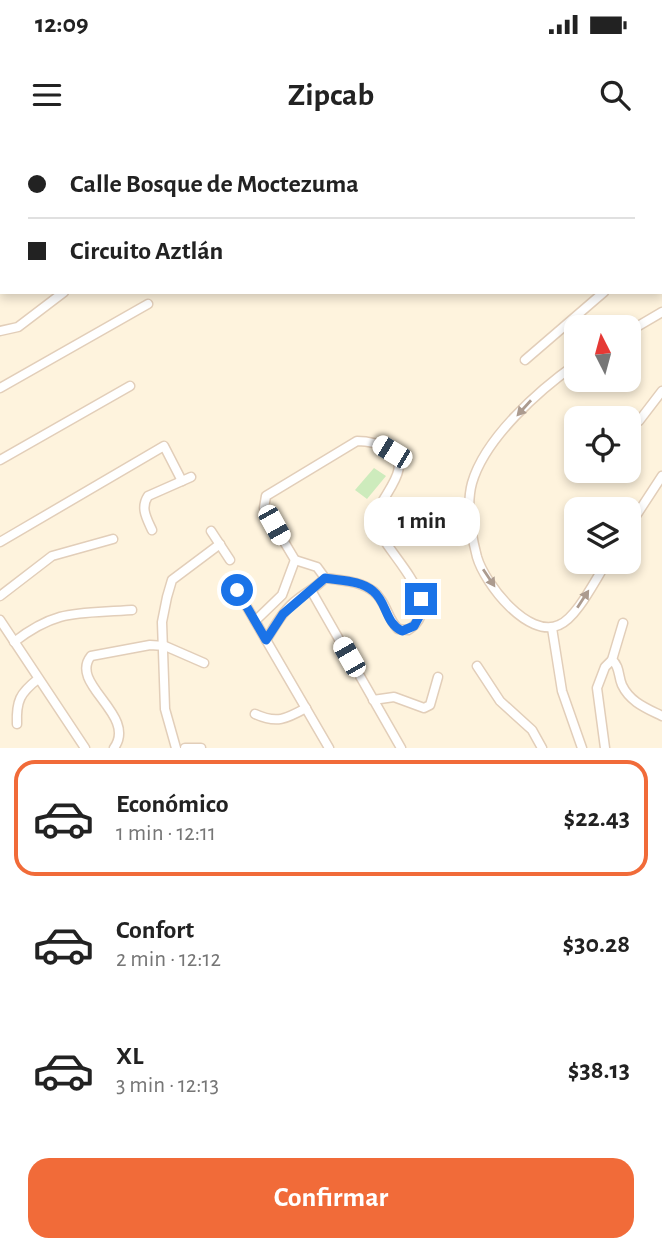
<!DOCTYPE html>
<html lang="es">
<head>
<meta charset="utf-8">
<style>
  :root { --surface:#fff; --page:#f6f6f6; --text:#222; --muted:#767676; --line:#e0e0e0; --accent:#f16b39 }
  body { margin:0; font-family:"Alegreya Sans",sans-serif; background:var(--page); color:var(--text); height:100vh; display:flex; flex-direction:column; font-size:26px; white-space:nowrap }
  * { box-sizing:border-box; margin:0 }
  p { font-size:23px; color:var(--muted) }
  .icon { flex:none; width:38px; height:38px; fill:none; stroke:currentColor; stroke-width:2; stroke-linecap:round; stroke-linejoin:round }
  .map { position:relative; height:608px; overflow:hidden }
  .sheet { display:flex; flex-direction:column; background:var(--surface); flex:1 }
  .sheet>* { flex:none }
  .hud { position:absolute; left:0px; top:0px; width:663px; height:154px; box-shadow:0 4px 10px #0003; display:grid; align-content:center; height:154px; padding:0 28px; background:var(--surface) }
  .needle { width:46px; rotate:354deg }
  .fabs { position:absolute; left:564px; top:175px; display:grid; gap:14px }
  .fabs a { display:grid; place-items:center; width:77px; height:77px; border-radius:14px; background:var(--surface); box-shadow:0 4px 10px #0003; font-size:35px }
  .end { position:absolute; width:32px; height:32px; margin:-16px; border:9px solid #1a73e8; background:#fff; box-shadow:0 0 0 4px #fff }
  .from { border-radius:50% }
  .bubble { position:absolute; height:49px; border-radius:21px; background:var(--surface); box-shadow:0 4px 10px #0003; font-size:23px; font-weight:700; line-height:49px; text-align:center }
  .car { position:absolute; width:21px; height:42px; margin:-21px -10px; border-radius:9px; box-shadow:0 0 5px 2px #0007; background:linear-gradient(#fff 24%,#345 0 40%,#fff 0 76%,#345 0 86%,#fff 0) }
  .hud b { display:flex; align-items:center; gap:24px; height:66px; font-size:26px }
  .hud b+b { border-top:2px solid var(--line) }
  .hud i { width:18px; height:18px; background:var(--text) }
  ul { padding:12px 0 0; list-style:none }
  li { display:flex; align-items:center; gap:21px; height:116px; margin:0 14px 10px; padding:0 14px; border:4px solid transparent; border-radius:21px }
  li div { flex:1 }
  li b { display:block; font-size:26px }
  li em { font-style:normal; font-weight:700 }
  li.active { border-color:var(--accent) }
  li>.icon { width:63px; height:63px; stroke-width:1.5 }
  .action { display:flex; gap:14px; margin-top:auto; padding:14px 28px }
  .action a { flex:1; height:80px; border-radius:21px; background:var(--accent); color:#fff; font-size:28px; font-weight:700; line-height:80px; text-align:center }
  .status { display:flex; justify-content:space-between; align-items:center; height:49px; padding:0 35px; background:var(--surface); direction:ltr }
  .status svg { height:19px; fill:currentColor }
  header { display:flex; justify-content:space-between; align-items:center; height:91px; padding:0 28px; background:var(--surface); font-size:32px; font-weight:700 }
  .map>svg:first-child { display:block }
  .green { fill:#cdebbc }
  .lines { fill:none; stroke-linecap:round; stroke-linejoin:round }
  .street-casing { stroke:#e2ceb9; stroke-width:11 }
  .street { stroke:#fff; stroke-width:8 }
  .oneway { fill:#ac9b8f }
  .route { stroke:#1a73e8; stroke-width:9 }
</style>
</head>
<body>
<div class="status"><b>12:09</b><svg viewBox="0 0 49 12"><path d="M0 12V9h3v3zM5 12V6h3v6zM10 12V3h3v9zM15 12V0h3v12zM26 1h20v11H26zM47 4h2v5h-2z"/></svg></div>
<header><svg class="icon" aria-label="menu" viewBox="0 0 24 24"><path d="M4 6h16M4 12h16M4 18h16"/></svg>Zipcab<svg class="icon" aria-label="search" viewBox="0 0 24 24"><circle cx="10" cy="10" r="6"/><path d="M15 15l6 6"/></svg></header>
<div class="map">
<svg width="662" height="608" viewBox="0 0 662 608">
  <rect width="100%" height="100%" fill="#fef3dd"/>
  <!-- green -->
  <path class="green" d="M374,328l12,8 -19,23 -12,-9z"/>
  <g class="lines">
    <!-- street casing -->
    <g class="street-casing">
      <g id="street">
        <path d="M0,191l18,-4 46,-35"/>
        <path d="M628,192l34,-20"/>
        <path d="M525,220l79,-68"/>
        <path d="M576,224c-37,26 -91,74 -104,119 -6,22 -1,51 5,74 8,27 51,82 82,68 18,-7 37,-47 48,-63"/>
        <path d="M0,248l148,-84"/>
        <path d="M639,281l23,-30"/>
        <path d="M357,301c12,0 21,2 31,8 31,20 -15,51 -12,73 4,28 75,81 32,108l-10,-1c-9,-9 -10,-19 -17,-29 -11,-19 -37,-19 -56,-22l-8,-11 -22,-7 -31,-52 2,-12z"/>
        <path d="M0,320l130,-74"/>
        <path d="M628,388l34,-52"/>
        <path d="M152,390c-5,-11 -12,-22 -4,-34l43,-19"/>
        <path d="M211,391l19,29"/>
        <path d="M0,402l164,-96 18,35"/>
        <path d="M237,450l92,158"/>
        <path d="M312,452l89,156"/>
        <path d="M0,456l52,-40 61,-17"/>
        <path d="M0,480l85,128"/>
        <path d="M255,481l27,-26 13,-35"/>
        <path d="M552,488l10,63 20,57"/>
        <path d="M266,500c9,-14 18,-31 32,-41 10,-8 18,-11 27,-21"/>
        <path d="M14,502c44,-34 65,-28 118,-32"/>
        <path d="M612,520c8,6 6,16 10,25 8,17 24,23 40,31"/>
        <path d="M477,526l23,35 32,29 10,18"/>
        <path d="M373,560l21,-3 30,11 6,-3 8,-28"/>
        <path d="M255,574c22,10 31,5 51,-6"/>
        <path d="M17,584c-1,-23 3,-31 21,-45"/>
        <path d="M114,608c24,-33 -46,-64 -23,-92l59,-11 15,1 39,17"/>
        <path d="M176,608l-11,-39 -3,-87 5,-25 5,-17 48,-36"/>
        <path d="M185,608h16"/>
        <path d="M605,608l-8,-60 8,-21 7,-7 11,-37"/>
      </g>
    </g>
    <!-- street -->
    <use href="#street" class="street"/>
  </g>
  <!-- one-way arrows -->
  <defs><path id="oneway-solid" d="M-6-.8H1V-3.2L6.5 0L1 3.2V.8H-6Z" transform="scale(1.75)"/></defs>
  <g class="oneway">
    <use href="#oneway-solid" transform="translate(524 268) rotate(132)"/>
    <use href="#oneway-solid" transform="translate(489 438) rotate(56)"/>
    <use href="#oneway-solid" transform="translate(583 459) rotate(-57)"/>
  </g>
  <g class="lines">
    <!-- route -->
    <path class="route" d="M237,450l29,50 17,-26 42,-36c16,3 35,2 48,13 14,11 12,32 29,40l12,-5 5,-9 2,-18"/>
  </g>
</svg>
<div class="fabs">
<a><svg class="needle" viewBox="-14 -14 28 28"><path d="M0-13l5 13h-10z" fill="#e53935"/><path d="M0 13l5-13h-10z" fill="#767676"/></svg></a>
<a><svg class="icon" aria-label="locate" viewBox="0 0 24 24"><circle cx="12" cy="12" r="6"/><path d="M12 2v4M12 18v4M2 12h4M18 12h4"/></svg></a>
<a><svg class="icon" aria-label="layers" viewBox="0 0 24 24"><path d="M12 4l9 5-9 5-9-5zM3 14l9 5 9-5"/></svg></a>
</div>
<i class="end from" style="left:237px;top:450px"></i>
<i class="end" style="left:421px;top:459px"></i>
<div class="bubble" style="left:364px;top:357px;width:116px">1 min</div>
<i class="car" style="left:392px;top:312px;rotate:301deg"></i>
<i class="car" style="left:274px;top:385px;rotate:151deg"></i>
<i class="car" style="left:349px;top:517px;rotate:330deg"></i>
<div class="hud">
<b><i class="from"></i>Calle Bosque de Moctezuma</b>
<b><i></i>Circuito Aztlán</b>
</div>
</div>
<section class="sheet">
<ul>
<li class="active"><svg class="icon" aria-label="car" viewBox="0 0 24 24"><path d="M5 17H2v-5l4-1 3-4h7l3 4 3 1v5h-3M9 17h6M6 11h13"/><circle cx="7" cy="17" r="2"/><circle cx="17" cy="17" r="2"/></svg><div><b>Económico</b><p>1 min · 12:11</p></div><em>$22.43</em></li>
<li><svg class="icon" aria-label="car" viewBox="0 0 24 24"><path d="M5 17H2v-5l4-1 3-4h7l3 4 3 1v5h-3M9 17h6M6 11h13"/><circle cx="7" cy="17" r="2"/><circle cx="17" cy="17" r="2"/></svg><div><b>Confort</b><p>2 min · 12:12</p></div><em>$30.28</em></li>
<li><svg class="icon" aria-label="car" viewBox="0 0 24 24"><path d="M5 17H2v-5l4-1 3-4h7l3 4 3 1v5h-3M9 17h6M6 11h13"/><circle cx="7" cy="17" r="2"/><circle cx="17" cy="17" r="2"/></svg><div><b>XL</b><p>3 min · 12:13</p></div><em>$38.13</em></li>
</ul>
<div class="action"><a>Confirmar</a></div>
</section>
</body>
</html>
